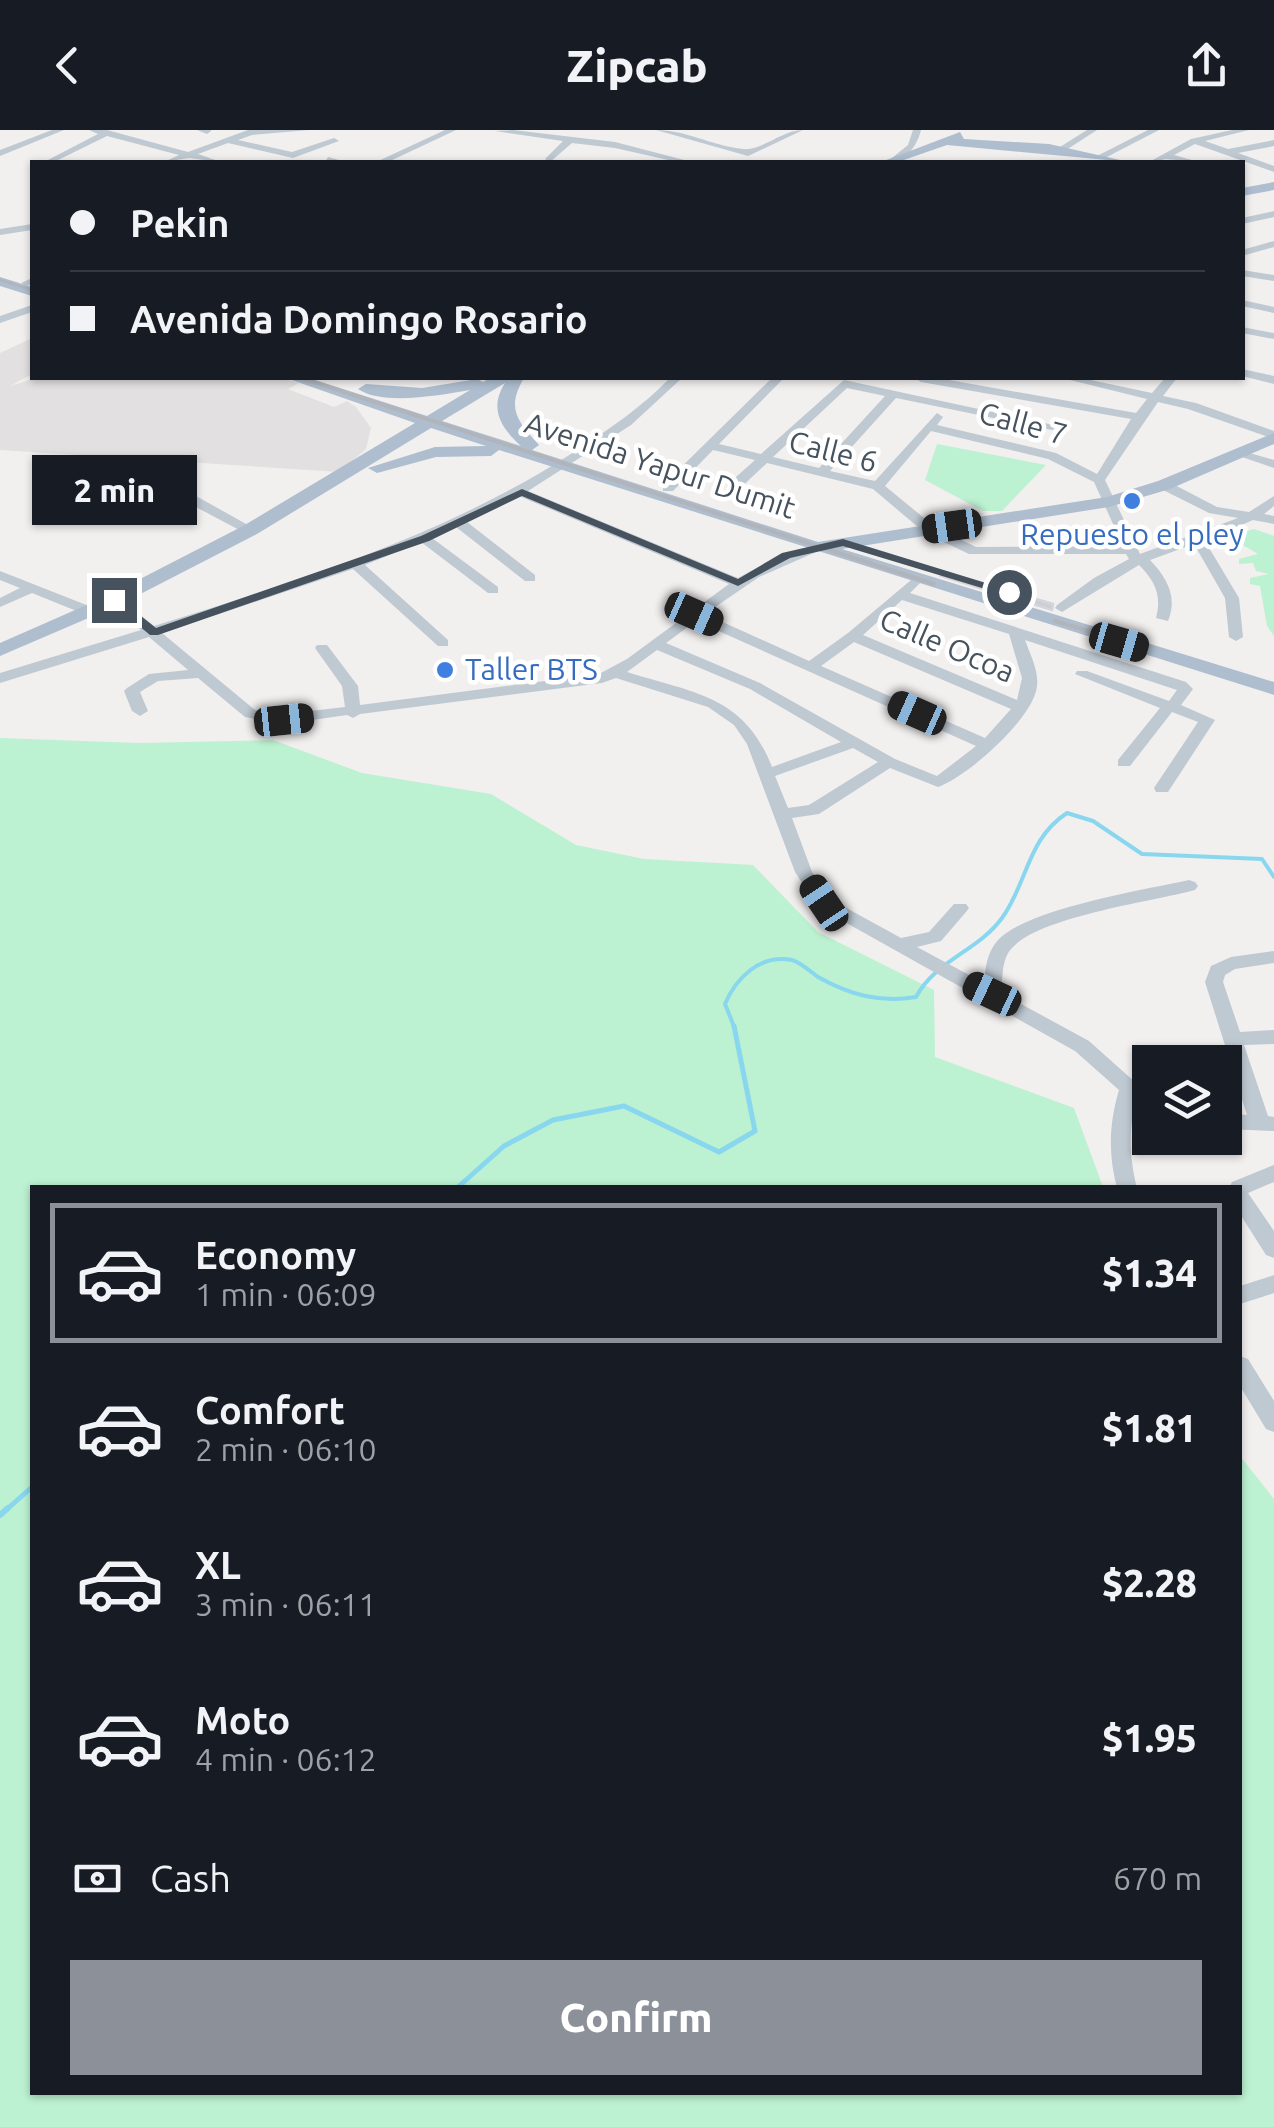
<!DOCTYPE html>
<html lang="en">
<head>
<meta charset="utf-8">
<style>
  :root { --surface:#171b24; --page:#20242c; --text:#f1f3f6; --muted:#9ea1a6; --line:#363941; --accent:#8c9099 }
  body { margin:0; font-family:Ubuntu,sans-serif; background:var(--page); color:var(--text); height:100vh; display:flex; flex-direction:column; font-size:38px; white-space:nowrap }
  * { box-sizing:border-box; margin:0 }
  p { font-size:32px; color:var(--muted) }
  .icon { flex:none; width:55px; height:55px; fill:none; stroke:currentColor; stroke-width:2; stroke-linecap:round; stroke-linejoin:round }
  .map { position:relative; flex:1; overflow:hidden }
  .sheet { position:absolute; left:30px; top:1055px; width:1212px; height:910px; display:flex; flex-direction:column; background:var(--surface); border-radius:0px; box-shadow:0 2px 8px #0004 }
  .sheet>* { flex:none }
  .top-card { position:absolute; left:30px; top:30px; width:1215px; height:220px; border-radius:0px; box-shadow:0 2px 8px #0004; display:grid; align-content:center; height:220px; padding:0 40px; background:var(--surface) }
  .buttons { position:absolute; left:1132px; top:915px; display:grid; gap:20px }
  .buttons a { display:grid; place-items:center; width:110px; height:110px; border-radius:0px; background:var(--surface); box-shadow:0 2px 8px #0004; font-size:50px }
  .end { position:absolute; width:45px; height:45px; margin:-22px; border:12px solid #46525d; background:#fff; box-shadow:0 0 0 5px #fff }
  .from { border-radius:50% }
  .bubble { position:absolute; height:70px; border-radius:0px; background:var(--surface); box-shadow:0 2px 8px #0004; font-size:32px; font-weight:800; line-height:70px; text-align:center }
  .car { position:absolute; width:30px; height:60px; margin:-30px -15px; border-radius:12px; box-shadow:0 0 8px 2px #0007; background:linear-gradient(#222 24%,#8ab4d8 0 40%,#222 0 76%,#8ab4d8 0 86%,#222 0) }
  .top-card b { display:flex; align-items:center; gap:35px; height:95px; font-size:38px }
  .top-card b+b { border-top:2px solid var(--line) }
  .top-card i { width:25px; height:25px; background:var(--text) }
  ul { padding:18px 0 0; list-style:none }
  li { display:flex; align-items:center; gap:30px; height:140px; margin:0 20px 15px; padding:0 20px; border:5px solid transparent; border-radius:0px }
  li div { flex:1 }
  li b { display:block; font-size:38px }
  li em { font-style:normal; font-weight:800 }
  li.selected { border-color:var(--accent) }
  li>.icon { width:90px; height:90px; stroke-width:1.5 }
  .pay { display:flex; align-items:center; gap:25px; height:110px; padding:0 40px; font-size:38px }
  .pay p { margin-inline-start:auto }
  .action { display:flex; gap:20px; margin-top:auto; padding:20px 40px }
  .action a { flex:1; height:115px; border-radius:0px; background:var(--accent); color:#fff; font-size:40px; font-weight:800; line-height:115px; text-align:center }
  header { display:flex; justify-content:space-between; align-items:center; height:130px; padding:0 40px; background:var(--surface); font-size:45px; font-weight:800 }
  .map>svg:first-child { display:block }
  .education { fill:#e3e0e1 }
  .green { fill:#bcf1d1 }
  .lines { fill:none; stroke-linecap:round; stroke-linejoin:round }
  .stream-far2 { stroke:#88d7ef; stroke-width:4 }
  .stream-far1 { stroke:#88d7ef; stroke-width:5 }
  .stream { stroke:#88d7ef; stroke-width:6 }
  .building { fill:#cbced4; stroke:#d3d5db; stroke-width:2.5 }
  .minor { fill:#bfc9d2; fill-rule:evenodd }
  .major { fill:#aebecf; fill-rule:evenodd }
  .rail-far1 { stroke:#b1b4ba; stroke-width:2.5 }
  .rail { stroke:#b1b4ba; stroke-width:4 }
  .route { fill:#46525d }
  .shop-dot { fill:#3f7fe0; stroke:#fff; stroke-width:4 }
  .labels { text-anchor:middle; stroke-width:9; stroke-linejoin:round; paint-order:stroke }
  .far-street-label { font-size:30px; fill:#46525d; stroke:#fff }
  .far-shop-label { font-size:30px; fill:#366cbe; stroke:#fff }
</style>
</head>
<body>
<header><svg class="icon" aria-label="back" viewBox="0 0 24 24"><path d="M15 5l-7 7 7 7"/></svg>Zipcab<svg class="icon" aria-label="share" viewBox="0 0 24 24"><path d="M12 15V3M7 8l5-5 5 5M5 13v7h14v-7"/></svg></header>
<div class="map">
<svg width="1274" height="1997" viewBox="0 0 1274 1997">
  <rect width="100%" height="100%" fill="#f2efef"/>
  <!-- education -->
  <path class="education" d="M32,208v36l-22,12 26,-8h245l18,5 -11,6 46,18 13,-6 9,6 15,21 -5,21 -27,23 -339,-22v-97z"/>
  <!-- green -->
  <g class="green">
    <path d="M937,314l109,21 -44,46h-19l-58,-31z"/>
    <path d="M1254,399l20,7v100l-7,-10 -7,-40 -10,-2v-6l19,-4 -13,-3 -3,-8 -14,1v-5l19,-5 -29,-17z"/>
    <path d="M0,608l139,5 134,-3 89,33 129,21 85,51 68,14 109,6 65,67 116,58 1,67 139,51 29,79 -1071,1v904h1208v-636l34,43v628h-1274z"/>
  </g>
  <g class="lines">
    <!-- stream-far2 -->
    <path class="stream-far2" d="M735,899l-10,-25c11,-26 35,-50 67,-44 8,2 19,12 26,17 32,18 62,26 98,20 20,-37 62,-46 86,-79 26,-36 25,-79 65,-105l26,8 49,33 120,5 12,18"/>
    <!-- stream-far1 -->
    <g class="stream-far1">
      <path d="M457,1058l47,-42 49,-26 71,-14 95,46 36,-21 -21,-105"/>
      <path d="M5,1381l27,-24"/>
    </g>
    <!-- stream -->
    <path class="stream" d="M0,1385l8,-7"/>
  </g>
  <!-- building -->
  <path class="building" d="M945,442l108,32 -1,6 -111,-34z"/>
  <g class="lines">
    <!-- minor -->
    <g class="minor">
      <path d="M52,0h12l-64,26v-6z"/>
      <path d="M89,0h18l81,22 60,-22h61l-57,5 -14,5 54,12 42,-14 5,3 -46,17 -65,-15 -30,11 23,8 -32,-4 -25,4 15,-7 -72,-19 -53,26h-10l54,-28z"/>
      <path d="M197,0h14v1l-4,3z"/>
      <path d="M445,0h11l-68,32h-12z"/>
      <path d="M513,0l102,12 77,20h-15l-62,-14 -43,-5 -22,19 -5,-3 18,-18 -68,-10z"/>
      <path d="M656,0c30,0 57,16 87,19 19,2 39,-19 60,-19l-55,26z"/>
      <path d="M913,0h8c-4,16 -15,32 -34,32l21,-17z"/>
      <path d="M1087,0h10l-34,22 -8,-2z"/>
      <path d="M1148,0h11l-56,29 -8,-2z"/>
      <path d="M1232,0h17l-44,11 23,8 46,-9v6l-36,7 36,13v6l-79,-28 -21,11 25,7 -33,-3 -17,3 42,-23z"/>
      <path d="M328,27l11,3 2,2h-16z"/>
      <path d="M1274,81v6l-32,7v-6z"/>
      <path d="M32,94v6l-32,5v-6z"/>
      <path d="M1274,111v6l-32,9v-6z"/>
      <path d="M1242,140l32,5v6l-32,-5z"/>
      <path d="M32,148v6l-6,2 -5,-3z"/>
      <path d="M1242,170l32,7v6l-32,-7z"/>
      <path d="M32,175v7l-32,11v-7z"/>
      <path d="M1242,197l32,6v6l-32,-6z"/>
      <path d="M1242,239l32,7v8l-32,-8z"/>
      <path d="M670,248h12l-51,47 -103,66 210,87 31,-17 49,-17 7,4 -66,29 -54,37 104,47 39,-28 69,-58 7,4 -14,14 276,89 7,7 -12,16 34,15 -47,72h-12l-2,-4 44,-66 -26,-10 -42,54h-12v-6l42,-52 -85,-34 2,-3h10l82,30 8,-11 -152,-50c5,14 14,31 12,46 -3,32 -70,91 -99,101l-48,-19 -71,46 -27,4 20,54 18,27 71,39 28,-6 25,-28h12l3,4 -3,4 -25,29 -24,6 67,36c1,-15 3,-31 14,-43 31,-32 146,-50 191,-60l6,2 3,4 -3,4c-44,12 -154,26 -183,58 -11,11 -9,31 -11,45l88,48 47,42 14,7v16l-15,-6c-6,31 -6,57 2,88h-20c-9,-34 -8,-64 2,-98l-44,-39 -257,-144 -23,-35 -48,-128 -13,-19 -26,-18 -92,-29 -14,5 -242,31 -7,4 -6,-3 -63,9 -39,-7 -47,-39 -40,3 -18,11 8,19 -8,5 -8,-5 -8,-20 3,-3 22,-14 39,-4 -39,-33 -149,46v-10l141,-43 -32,-27v-6h10l35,29c145,-45 292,-91 420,-174 34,-22 68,-45 96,-74zM519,366l210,88 -102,75 -28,15 -239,31 -2,-19 -31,-41h-10l-2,3 27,38 3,21 -61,7 -29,-4 -93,-77 191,-64 85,77h10v-6l-83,-75 56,-23 67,51h10v-6l-66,-49 24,-11 69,54h10v-6l-68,-53zM902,470l107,34 13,44 -5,22 -154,-65zM696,491l280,125 -39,30 -42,-17 -135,-76 -94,-40zM854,512l157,67 -26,29 -164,-72zM657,520l93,39 91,53 -69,25c-28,-72 -79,-74 -145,-95zM853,618l25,14 -69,43 -21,3 -13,-32z"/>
      <path d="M772,248l10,2 -63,64 42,10 83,-74 214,46 -6,4 -156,-32 -66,73 45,10 62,-68 6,4 -6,8 119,28 41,21 34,-55 -210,-37 -6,-4h23l198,35 11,-14 -85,-21h19l71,15 13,-15h12l-14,18 33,7 78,28v8l-86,-30 -30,-7 -53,78 35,74 98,-36 -29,-5 -50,-25v-6h10l48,25 32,5 25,-16v10l-10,8 10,2v8l-21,-4 -48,21 34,57 4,39 -7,4 -7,-4 -4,-39 -31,-54 -44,16c17,18 28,37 18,61l-12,-3c6,-23 -1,-37 -17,-53l-77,47 -7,-4 2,-3 37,-27 35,-19 -3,-5h-157l-44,-21 -52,-44 -106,-26 -30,28h-10v-6l28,-25 -42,-10 -40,41h-10v-6zM847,258l38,8 -66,72 -46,-11zM931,301l117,28 46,23 29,64 -147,1 -41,-20 -50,-41z"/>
      <path d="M1236,319l38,11v8l-38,-13z"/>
      <path d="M177,361h10l70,39 -12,3 -68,-36z"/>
      <path d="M0,441l94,37 2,3 -12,3 -52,-21 -32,14v-9l20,-10 -20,-8z"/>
      <path d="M1274,821v12l-39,6 -10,6 -2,7 17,50 34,-2v14l-30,1 24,71 6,1v14l-49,-2v-16l22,2 -42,-133 6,-16 20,-9z"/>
      <path d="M1274,1035v17l-26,11 26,38v27l-8,-3 -26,-41v-26h-11l3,-6z"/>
      <path d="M1274,1145v18l-34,11v-18z"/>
      <path d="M1240,1226l8,3 26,42v31l-8,-3 -26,-43z"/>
    </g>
    <!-- major -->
    <g class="major">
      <path d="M960,2l4,7 85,5 80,18 -182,-17 -49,17h-17z"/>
      <path d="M1274,52v8l-32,6v-8z"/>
      <path d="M0,147l32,10v9l-32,-10z"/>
      <path d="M286,248h23l118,38 43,-26c-29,5 -88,16 -112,-1l8,-5 56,4 55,-9 6,3 7,-4h34c-18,30 -7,43 15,67l-7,5 286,92 289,-45 51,-16 116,-48v11l-104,45 -61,18 -267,42 432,133v13l-775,-245 -8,6 -55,1 -59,16 -9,-5 67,-21 51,-1 -55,-18 -174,106 -136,70 -121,52v-13l107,-47 136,-70 172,-103zM505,253c-16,25 -5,44 16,63l-79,-25z"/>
    </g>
    <!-- rail-far1 -->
    <path class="rail-far1" d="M0,150l32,10"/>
    <!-- rail -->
    <g class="rail">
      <path d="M301,248l633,206"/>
      <path d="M1055,491l44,13"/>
    </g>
  </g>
  <!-- route -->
  <path class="route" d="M522,359l216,90 44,-26 61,-14 172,53 -10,3 -162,-49 -53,12 -52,28 -216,-90 -93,45 -271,94h-8l-42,-35 10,-2 38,30 265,-92z"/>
  <!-- markers -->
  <g class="shop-dot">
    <circle cx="1132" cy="371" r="10"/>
    <circle cx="445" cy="540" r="10"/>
  </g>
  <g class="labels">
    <!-- far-street labels -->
    <g class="far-street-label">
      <text transform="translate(1023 294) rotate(15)" y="10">Calle 7</text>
      <text transform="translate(833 322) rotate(14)" y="10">Calle 6</text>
      <text transform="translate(660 336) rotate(18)" y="10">Avenida Yapur Dumit</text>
      <text transform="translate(947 516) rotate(23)" y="10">Calle Ocoa</text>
    </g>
    <!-- far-shop labels -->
    <g class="far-shop-label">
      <text x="1132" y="415">Repuesto el pley</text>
      <text x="465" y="550" text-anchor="start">Taller BTS</text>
    </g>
  </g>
</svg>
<div class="buttons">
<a><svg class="icon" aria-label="layers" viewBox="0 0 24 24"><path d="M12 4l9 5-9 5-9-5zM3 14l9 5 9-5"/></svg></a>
</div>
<i class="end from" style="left:1009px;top:462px"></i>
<i class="end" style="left:114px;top:470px"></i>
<div class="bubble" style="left:32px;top:325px;width:165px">2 min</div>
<i class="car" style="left:952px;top:396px;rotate:262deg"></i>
<i class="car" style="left:694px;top:484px;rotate:114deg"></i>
<i class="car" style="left:1119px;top:512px;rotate:106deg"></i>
<i class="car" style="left:917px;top:583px;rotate:294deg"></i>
<i class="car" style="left:284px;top:590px;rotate:84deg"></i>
<i class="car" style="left:824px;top:773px;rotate:326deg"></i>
<i class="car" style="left:992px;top:864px;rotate:295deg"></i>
<div class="top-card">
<b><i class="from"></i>Pekin</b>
<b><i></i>Avenida Domingo Rosario</b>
</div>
<section class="sheet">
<ul>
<li class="selected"><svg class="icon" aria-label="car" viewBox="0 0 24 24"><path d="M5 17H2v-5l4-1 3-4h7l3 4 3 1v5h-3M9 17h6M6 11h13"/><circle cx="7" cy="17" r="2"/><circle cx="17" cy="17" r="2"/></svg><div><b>Economy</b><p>1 min · 06:09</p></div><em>$1.34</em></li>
<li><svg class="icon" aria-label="car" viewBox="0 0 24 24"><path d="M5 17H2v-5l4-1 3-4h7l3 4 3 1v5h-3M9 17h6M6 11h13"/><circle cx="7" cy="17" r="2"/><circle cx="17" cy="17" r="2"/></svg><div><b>Comfort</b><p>2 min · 06:10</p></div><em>$1.81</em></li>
<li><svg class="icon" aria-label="car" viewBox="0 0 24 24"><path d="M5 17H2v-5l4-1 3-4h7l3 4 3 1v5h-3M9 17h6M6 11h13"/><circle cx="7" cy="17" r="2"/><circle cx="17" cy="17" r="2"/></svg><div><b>XL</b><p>3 min · 06:11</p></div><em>$2.28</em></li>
<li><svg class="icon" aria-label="car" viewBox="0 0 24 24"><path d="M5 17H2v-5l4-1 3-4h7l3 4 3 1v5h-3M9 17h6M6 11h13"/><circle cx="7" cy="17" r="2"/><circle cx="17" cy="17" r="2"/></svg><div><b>Moto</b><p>4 min · 06:12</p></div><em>$1.95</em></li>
</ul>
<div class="pay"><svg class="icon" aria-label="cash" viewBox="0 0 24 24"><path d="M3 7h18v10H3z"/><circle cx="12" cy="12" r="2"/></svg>Cash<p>670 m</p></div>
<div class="action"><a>Confirm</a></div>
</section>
</div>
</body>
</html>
